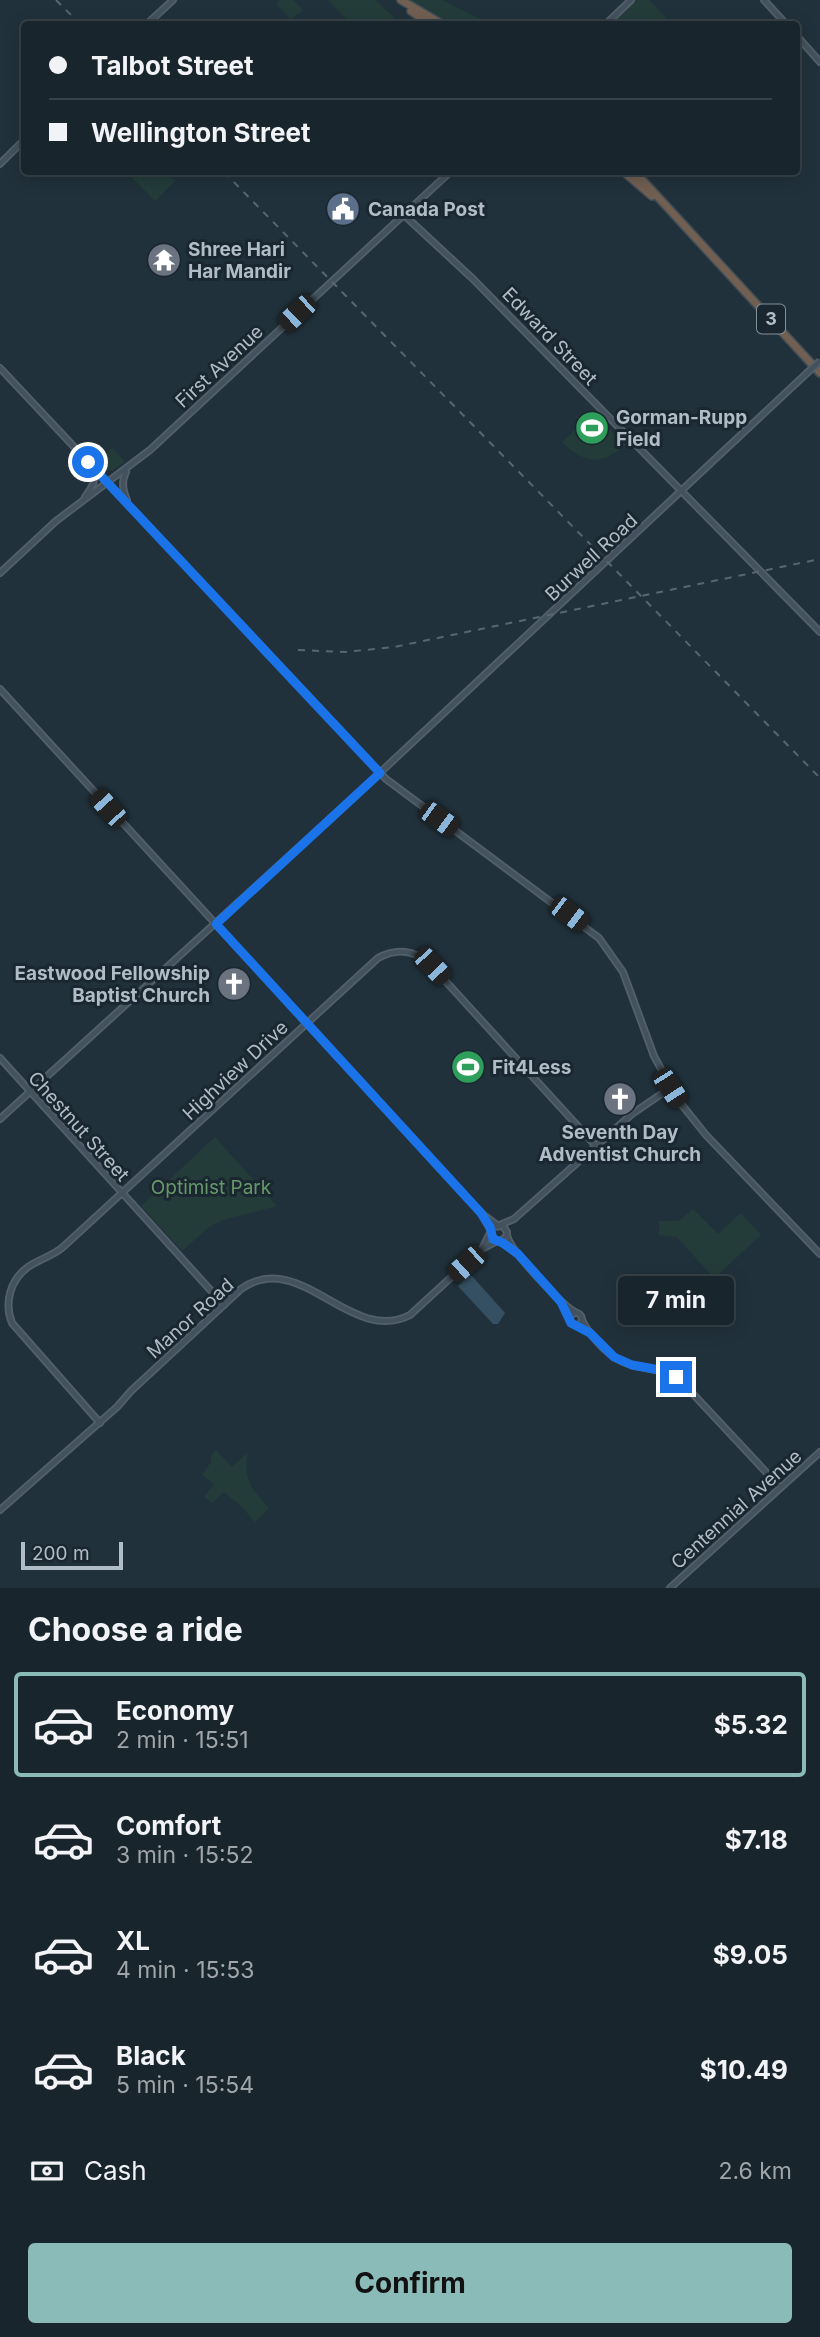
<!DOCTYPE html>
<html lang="en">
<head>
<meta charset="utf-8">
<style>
  :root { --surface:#19252c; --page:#222d34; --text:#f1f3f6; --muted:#9fa5a9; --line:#374248; --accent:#8bbbb9 }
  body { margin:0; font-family:Inter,sans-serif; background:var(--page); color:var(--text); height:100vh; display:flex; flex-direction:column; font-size:26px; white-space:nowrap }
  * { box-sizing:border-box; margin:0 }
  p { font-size:23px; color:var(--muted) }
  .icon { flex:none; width:38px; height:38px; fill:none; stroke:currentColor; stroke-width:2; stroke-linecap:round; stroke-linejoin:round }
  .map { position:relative; height:1588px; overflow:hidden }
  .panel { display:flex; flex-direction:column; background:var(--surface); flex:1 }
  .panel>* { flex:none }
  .hud { position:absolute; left:21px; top:21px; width:779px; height:154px; border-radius:7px; box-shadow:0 4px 18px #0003,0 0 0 2px var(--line); display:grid; align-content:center; height:154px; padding:0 28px; background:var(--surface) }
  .scale { position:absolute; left:21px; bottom:18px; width:102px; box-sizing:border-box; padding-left:7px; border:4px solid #b0bdc7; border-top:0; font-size:19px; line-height:24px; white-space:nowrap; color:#b0bdc7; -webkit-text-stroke:5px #1a2730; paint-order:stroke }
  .end { position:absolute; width:32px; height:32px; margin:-16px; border:9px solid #1a73e8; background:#fff; box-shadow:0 0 0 4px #fff }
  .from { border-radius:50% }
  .bubble { position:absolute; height:49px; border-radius:7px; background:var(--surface); box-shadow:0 4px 18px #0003,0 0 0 2px var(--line); font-size:23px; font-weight:700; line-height:49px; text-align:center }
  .car { position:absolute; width:21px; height:42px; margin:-21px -10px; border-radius:9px; box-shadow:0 0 5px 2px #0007; background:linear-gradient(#222 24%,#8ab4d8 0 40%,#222 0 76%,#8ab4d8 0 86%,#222 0) }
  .hud b { display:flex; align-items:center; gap:24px; height:66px; font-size:26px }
  .hud b+b { border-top:2px solid var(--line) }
  .hud i { width:18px; height:18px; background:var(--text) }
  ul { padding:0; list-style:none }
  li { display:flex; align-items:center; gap:21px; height:105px; margin:0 14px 10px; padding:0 14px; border:4px solid transparent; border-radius:7px }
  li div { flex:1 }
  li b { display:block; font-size:26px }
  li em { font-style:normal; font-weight:700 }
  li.current { border-color:var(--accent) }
  li>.icon { width:63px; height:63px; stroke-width:1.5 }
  h2 { padding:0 28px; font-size:32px; line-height:84px }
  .pay { display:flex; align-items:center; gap:18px; height:77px; padding:0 28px; font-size:26px }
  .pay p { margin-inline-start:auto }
  .button { display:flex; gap:14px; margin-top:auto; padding:14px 28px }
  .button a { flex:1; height:80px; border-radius:7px; background:var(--accent); color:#111; font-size:28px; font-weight:700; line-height:80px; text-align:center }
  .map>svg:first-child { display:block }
  .green { fill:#233c3a }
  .water { fill:#355062 }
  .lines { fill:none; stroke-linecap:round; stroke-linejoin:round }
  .secondary-casing { stroke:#536069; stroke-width:8 }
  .highway-casing { stroke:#404d56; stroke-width:10 }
  .secondary { stroke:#43525e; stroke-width:4.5 }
  .highway { stroke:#715f52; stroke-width:7 }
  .rail { stroke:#576772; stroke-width:2; stroke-dasharray:7 7; stroke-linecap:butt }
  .secondary-bridge-casing { stroke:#536069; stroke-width:8; stroke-linecap:butt }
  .secondary-bridge { stroke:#43525e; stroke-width:4.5 }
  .route { stroke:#1a73e8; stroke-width:9 }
  .labels { text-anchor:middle; stroke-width:6; stroke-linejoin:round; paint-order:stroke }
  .shield { fill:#1a2730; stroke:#83909a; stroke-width:2 }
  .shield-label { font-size:18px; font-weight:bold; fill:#b0bdc7 }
  .poi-label { font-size:19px; font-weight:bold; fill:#b0bdc7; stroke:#1a2730; text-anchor:start }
  .street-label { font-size:19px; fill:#b0bdc7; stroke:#1a2730 }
  .park-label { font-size:19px; fill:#669969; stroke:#1a2730 }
</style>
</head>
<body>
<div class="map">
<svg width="820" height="1588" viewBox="0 0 820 1588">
  <rect width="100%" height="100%" fill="#21313b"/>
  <!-- green -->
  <g class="green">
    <path d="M280,0h13l10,10 -12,10 -15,-16z"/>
    <path d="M328,0h47l20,18 -7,6h-37z"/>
    <path d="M408,0h34l48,24h-37z"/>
    <path d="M636,0h13l23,24h-53l-2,-5z"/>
    <path d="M126,172h40l9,9 -20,20z"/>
    <path d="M591,414l4,1 31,30c-26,20 -40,20 -64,-3z"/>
    <path d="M112,448l13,14 -14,9 -5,-1 -8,-9z"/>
    <path d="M215,1137l62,69 -54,14 -14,7 -27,24 -41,-45z"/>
    <path d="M693,1209l25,25 23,-21 20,22 -47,43 -37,-41 -18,-2v-14h20z"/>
    <path d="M216,1450l16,17 15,-14c-3,28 4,35 22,55l-14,14 -16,-18 -15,-12 -12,11 -8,-6 10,-13 -12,-9 9,-13v-7z"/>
  </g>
  <!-- water -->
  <path class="water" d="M469,1275l3,1 33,37 -7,11h-5l-35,-38z"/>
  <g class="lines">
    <!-- secondary casing -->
    <g class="secondary-casing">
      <g id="secondary">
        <path d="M764,0l22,24"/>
        <path d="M147,24l26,-24"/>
        <path d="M606,24l25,-24"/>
        <path d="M796,35l24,27"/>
        <path d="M0,164l24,-24"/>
        <path d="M403,214l70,65 347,353"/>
        <path d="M0,368l386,411 213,159 24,34 31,84 24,44 28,35 114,119"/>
        <path d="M126,472c-5,10 -3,18 1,28"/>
        <path d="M85,497c8,-11 12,-17 7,-30"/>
        <path d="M0,573l56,-52 94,-71 300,-278"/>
        <path d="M0,689l481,524 10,18"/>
        <path d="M0,1058l224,247"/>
        <path d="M0,1119l353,-321 454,-425"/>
        <path d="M481,1213l16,12"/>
        <path d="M500,1225l14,-6 118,-105 38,-26"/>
        <path d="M507,1235c3,16 53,68 68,77"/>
        <path d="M501,1242l17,12"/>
        <path d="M482,1249l11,-22 10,-1 4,6 -1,5 -6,4 -5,-1 -4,-6"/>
        <circle cx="576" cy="1319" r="6"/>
        <path d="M582,1320c10,19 28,39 49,45 18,4 33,5 49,15l100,107"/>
        <path d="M100,1423l-88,-100c-8,-20 -2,-43 16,-56 11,-8 25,-11 35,-20l315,-289c18,-10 36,-8 51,5l166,182"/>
        <path d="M0,1510l117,-103 14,-16 110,-102c59,-42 110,57 169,26l72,-66 15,-8"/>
        <path d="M670,1588l150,-136"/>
      </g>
    </g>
    <!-- highway casing -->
    <g class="highway-casing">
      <g id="highway">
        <path d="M401,0l41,24"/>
        <path d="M411,11l18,13"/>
        <path d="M624,172l28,24"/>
        <path d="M635,172l185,201"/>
      </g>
    </g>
    <!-- secondary -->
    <use href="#secondary" class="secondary"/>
    <!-- highway -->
    <use href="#highway" class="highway"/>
    <!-- rail -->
    <g class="rail">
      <path d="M56,0l24,24"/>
      <path d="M224,172l596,606"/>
      <path d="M298,650l47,2 49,-5 426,-88"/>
    </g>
    <!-- secondary-bridge casing -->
    <g class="secondary-bridge-casing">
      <path id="secondary-bridge" d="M807,373l13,-12"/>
    </g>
    <!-- secondary-bridge -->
    <use href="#secondary-bridge" class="secondary-bridge"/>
  </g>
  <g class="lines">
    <!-- route -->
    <path class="route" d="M88,462l292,311 -164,151 265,289 9,14 3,12 10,4 15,11 43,48 10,21 19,10 24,24 18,8 28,5 16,7"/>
  </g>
  <!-- icons -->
  <defs>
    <g id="civic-disc" transform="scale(1.75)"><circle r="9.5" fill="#5c6f8a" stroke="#1a2730"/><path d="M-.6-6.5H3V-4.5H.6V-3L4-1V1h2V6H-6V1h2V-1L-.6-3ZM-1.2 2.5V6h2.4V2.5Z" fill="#fff"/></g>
    <g id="temple-disc" transform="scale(1.75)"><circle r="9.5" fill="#6b7280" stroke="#1a2730"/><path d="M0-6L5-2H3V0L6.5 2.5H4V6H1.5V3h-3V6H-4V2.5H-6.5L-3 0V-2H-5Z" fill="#fff"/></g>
    <g id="stadium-disc" transform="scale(1.75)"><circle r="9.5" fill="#2e9e5b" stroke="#1a2730"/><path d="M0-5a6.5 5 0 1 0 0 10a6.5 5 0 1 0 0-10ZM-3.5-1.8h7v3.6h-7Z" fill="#fff"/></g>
    <g id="church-disc" transform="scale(1.75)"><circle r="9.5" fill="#6b7280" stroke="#1a2730"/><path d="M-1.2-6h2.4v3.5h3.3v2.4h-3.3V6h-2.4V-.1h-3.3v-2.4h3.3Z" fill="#fff"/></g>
  </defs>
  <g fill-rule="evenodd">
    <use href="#civic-disc" x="343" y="209"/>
    <use href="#temple-disc" x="164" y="260"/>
    <use href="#stadium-disc" x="592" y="428"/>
    <use href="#church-disc" x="234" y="984"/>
    <use href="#stadium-disc" x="468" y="1067"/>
    <use href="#church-disc" x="620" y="1099"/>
  </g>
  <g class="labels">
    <!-- shield labels -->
    <rect class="shield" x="757" y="304.5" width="28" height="29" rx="5"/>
    <g class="shield-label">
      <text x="771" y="325">3</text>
    </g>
    <!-- poi labels -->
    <g class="poi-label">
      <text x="368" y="216">Canada Post</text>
      <text x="188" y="256">Shree Hari<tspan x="188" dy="22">Har Mandir</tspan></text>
      <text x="616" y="424">Gorman-Rupp<tspan x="616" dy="22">Field</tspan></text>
      <text x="210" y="980" text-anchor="end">Eastwood Fellowship<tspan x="210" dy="22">Baptist Church</tspan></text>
      <text x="492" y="1074">Fit4Less</text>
      <text x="620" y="1139" text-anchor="middle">Seventh Day<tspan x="620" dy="22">Adventist Church</tspan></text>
    </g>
    <!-- street labels -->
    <g class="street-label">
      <text transform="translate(550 336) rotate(46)" y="7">Edward Street</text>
      <text transform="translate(219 366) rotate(-43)" y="7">First Avenue</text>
      <text transform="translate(591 557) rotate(-43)" y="7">Burwell Road</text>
      <text transform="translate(235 1070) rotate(-43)" y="7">Highview Drive</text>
      <text transform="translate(79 1126) rotate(48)" y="7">Chestnut Street</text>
      <text transform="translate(190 1318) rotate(-42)" y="7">Manor Road</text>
      <text transform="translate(736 1509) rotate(-42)" y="7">Centennial Avenue</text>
    </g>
    <!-- park labels -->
    <g class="park-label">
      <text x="211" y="1194">Optimist Park</text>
    </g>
  </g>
</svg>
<div class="scale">200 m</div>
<i class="end from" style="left:88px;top:462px"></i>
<i class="end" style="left:676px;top:1377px"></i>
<div class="bubble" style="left:618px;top:1276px;width:116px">7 min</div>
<i class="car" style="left:297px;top:313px;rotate:227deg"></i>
<i class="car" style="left:108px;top:808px;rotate:318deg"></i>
<i class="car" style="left:439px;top:819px;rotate:126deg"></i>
<i class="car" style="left:569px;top:914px;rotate:127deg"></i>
<i class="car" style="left:432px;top:966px;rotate:137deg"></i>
<i class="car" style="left:670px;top:1088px;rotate:147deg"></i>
<i class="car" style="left:466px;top:1264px;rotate:228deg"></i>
<div class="hud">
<b><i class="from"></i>Talbot Street</b>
<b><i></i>Wellington Street</b>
</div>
</div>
<section class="panel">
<h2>Choose a ride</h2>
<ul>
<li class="current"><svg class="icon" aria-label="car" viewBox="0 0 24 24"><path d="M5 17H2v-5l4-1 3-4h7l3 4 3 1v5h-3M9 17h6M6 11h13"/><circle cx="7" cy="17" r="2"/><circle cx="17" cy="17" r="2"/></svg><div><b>Economy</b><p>2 min · 15:51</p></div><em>$5.32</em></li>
<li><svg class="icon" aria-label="car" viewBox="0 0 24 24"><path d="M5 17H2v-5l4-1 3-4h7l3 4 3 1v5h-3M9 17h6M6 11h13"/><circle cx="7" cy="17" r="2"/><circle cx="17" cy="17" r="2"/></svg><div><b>Comfort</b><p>3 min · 15:52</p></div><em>$7.18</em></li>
<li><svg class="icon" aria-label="car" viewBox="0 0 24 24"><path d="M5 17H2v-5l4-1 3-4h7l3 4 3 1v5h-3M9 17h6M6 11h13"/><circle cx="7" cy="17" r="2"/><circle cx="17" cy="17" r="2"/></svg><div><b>XL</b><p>4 min · 15:53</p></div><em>$9.05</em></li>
<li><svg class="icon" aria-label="car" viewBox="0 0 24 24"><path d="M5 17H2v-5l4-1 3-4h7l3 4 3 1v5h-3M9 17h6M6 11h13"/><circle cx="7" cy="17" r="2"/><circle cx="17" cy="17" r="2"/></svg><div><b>Black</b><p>5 min · 15:54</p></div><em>$10.49</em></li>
</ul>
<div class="pay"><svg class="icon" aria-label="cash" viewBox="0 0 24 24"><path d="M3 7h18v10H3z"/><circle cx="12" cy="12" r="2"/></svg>Cash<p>2.6 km</p></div>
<div class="button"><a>Confirm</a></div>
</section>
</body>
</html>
